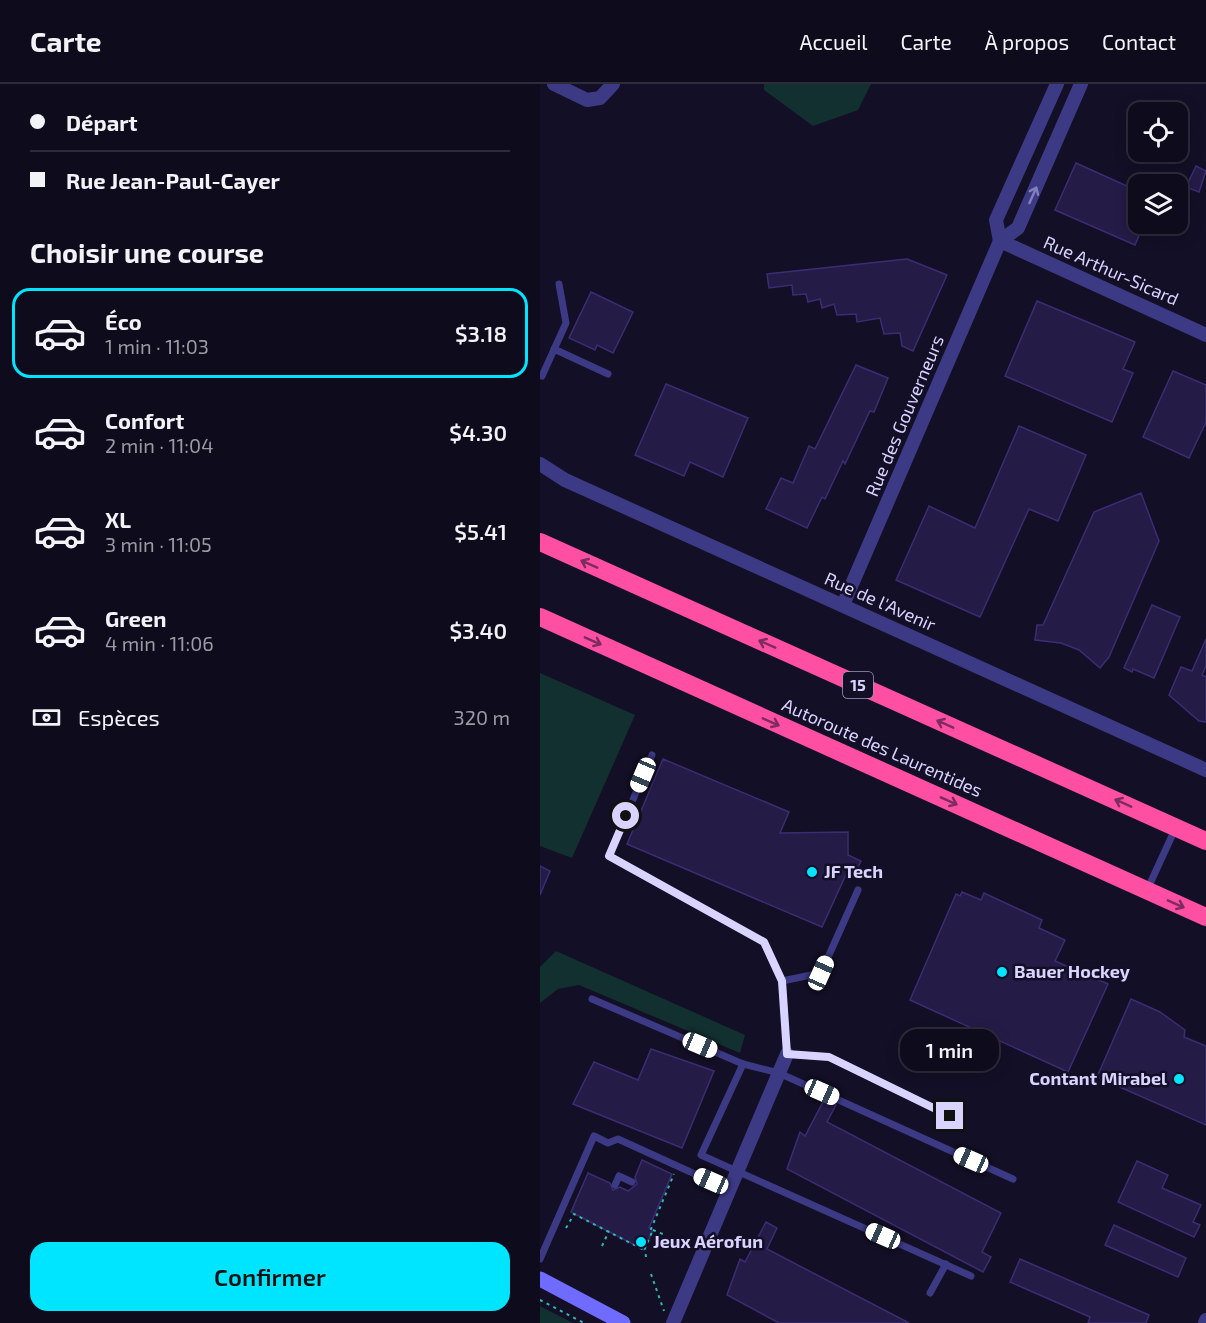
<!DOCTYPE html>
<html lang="fr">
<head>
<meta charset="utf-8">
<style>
  :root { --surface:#0e0b1c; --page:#171425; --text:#f1f3f6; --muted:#9b9ba3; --line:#2e2b3b; --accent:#00e5ff }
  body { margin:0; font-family:"Exo 2",sans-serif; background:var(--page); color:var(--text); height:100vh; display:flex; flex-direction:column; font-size:22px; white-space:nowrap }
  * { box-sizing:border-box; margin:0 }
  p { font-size:20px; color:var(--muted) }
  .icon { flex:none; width:33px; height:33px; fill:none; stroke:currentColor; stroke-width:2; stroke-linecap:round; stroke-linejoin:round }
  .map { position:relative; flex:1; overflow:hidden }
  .panel { display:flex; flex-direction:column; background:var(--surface); width:540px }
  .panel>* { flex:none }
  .hud { display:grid; align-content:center; height:132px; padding:0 30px; background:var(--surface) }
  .controls { position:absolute; left:588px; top:18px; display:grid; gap:12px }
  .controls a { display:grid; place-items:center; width:60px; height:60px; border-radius:12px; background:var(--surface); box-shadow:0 3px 15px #0003,0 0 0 2px var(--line); font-size:30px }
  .end { position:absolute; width:27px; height:27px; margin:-14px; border:8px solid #d9d4ff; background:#111; box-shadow:0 0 0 3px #111 }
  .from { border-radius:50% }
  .bubble { position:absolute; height:42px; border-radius:18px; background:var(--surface); box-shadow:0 3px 15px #0003,0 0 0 2px var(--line); font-size:20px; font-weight:600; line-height:42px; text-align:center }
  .car { position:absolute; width:18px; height:36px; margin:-18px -9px; border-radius:8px; box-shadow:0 0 4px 2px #0007; background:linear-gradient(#fff 24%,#345 0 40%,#fff 0 76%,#345 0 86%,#fff 0) }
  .hud b { display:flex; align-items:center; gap:21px; height:57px; font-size:22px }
  .hud b+b { border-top:2px solid var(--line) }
  .hud i { width:15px; height:15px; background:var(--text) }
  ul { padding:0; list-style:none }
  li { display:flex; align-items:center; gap:18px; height:90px; margin:0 12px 9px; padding:0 18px; border:3px solid transparent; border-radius:18px }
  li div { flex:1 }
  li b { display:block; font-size:22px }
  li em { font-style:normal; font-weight:600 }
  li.on { border-color:var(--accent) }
  li>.icon { width:54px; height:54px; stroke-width:1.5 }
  h2 { padding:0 30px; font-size:27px; line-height:72px }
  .pay { display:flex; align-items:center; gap:15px; height:66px; padding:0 30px; font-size:22px }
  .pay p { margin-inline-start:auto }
  .cta { display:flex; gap:12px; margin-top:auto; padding:12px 30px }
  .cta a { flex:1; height:69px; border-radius:18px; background:var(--accent); color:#111; font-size:24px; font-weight:600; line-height:69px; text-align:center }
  header { display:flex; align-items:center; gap:36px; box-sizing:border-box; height:84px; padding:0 30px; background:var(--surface); border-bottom:2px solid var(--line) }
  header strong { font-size:28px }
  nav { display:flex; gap:33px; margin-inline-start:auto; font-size:21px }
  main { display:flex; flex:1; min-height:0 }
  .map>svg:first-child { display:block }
  .green { fill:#12302f }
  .building { fill:#241b47; stroke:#3b2d73; stroke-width:1.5 }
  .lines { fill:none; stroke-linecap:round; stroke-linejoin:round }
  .path { stroke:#2fb8b0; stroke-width:2; stroke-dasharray:3 4.5; stroke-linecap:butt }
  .lane { stroke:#3d3a85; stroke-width:7 }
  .street { stroke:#3d3a85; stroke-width:14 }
  .secondary { stroke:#6f6bff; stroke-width:15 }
  .highway { stroke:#ff4fa3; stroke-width:18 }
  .oneway { stroke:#837fbc }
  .oneway2 { stroke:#7d2c5e }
  .route { stroke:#d9d4ff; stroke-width:8 }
  .poi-dot { fill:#00e5ff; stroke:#130f26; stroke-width:2 }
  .labels { text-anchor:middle; stroke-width:5; stroke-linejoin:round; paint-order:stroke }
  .shield { fill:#130f26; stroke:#9e99be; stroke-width:1.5 }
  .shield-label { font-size:16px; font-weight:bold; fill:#d9d4ff }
  .street-label { font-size:18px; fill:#d9d4ff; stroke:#130f26 }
  .poi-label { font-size:18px; font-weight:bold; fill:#d9d4ff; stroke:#130f26; text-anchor:start }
</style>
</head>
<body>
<header>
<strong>Carte</strong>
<nav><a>Accueil</a><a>Carte</a><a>À propos</a><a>Contact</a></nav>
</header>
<main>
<section class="panel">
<div class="hud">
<b><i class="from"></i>Départ</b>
<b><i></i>Rue Jean-Paul-Cayer</b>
</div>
<h2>Choisir une course</h2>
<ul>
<li class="on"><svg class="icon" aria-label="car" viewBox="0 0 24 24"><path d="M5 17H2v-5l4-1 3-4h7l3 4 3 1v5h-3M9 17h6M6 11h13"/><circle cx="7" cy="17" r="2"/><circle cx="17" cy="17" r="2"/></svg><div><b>Éco</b><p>1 min · 11:03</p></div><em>$3.18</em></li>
<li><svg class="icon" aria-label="car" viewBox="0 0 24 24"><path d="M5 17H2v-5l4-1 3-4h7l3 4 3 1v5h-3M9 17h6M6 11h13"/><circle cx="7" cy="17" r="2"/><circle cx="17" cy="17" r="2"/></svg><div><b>Confort</b><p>2 min · 11:04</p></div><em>$4.30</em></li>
<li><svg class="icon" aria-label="car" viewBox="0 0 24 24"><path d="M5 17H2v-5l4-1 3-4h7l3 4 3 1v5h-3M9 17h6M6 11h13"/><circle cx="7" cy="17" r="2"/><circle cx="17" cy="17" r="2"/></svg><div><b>XL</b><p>3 min · 11:05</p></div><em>$5.41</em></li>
<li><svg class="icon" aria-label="car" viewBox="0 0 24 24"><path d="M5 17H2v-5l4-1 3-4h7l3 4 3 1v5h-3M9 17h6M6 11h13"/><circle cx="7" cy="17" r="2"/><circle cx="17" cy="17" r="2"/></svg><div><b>Green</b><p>4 min · 11:06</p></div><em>$3.40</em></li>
</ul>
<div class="pay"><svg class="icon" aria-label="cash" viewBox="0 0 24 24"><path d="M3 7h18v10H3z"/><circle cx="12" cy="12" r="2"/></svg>Espèces<p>320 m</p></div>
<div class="cta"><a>Confirmer</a></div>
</section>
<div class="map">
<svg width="666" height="1239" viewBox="0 0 666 1239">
  <rect width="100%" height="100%" fill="#130f26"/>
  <!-- green -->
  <g class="green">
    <path d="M224,0h107l-13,26 -45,16 -49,-36z"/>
    <path d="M0,589l95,42 -63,143 -32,-12z"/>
    <path d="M16,867l189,84 -5,18 -161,-68 -21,4 -18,14v-36z"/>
    <path d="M0,1222l33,17h-33z"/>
  </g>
  <!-- building -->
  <g class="building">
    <path d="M536,79l62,28v33h6l-9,21 -80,-35z"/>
    <path d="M656,82l10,5 -7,21 -13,-5z"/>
    <path d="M367,175l40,16 -34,76 -11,-5 -2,-13 -16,1 -4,-16 -23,4 -1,-8 -19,1 -3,-11 -12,4 -2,-9 -12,3 -2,-8 -13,1 -1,-10 -23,3 -2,-14z"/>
    <path d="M51,208l42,20 -20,41 -16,-8 -2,5 -26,-12z"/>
    <path d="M497,217l98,41 -12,27 10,4 -21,49 -107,-46z"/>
    <path d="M316,281l32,13 -14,34 -4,-1 -25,53 -2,-3 -18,38 -3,-2 -15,31 -41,-19 15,-31 12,5 16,-37 6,3z"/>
    <path d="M633,287l33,14v37l-17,36 -46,-21z"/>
    <path d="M126,300l82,34 -25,59 -33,-15 -6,14 -49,-21z"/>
    <path d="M479,342l67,29 -28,66 -29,-12 -49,108 -84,-37 33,-74 46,22z"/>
    <path d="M601,409l18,48 -50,116 -9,11 -21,-18 -18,-7 -26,-3 2,-15h6l51,-113z"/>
    <path d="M612,521l28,12 -26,61 -21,-9 -1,3 -8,-4z"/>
    <path d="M666,555v27l-4,9 4,2v45l-7,-1 -30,-26 12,-28 11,4z"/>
    <path d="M123,675l126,53 -9,21 68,-1v23l13,6 -5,10 -7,-3 -27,59 -195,-83z"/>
    <path d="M0,782l10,5 -10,24z"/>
    <path d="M422,808l19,8 3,-7 58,27 -3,8 26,12 -10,21 53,23 -40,88 -158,-72 46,-106 4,2z"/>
    <path d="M591,915l29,13 25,18 -1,7 22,9v79l-109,-48z"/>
    <path d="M111,965l63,22 -32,77 -109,-44 21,-42 44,18z"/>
    <path d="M284,1016l12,5 -9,17 174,91 -19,39 9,5 -8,15 -196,-103 13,-37 5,4z"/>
    <path d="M102,1076l30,14 -23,54 4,2 -9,20 -73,-38 17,-39 22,10 3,7 7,-3 8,4 9,-7 -2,-7z"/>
    <path d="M597,1077l31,14 -6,13 39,17 -8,17 7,3 -6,12 -76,-35z"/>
    <path d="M226,1138l11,6 -10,21 142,74h-130l-52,-28 13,-36 5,3z"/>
    <path d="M574,1141l72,33 -8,19 -73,-32z"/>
    <path d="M480,1175l129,56 -3,8h-58l2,-6 -80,-35z"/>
  </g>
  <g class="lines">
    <!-- path -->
    <g class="path">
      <path d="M26,1144l8,-14 70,36 1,-2"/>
      <path d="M113,1146l12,5"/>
      <path d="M62,1162l7,-15"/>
      <path d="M106,1173l-1,-9 8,-18 -2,-1 23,-55"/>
      <path d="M111,1190l13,37"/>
      <path d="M0,1216l44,23"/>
    </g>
    <!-- lane -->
    <g class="lane">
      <path d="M14,265l54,25"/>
      <path d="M2,292l24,-53 -7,-39"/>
      <path d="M112,671l-43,101 155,86 18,39 5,73 42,3 121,59"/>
      <path d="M608,804l28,-61"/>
      <path d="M242,897l39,-8 37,-83"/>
      <path d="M52,915l151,65 36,9 234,106"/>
      <path d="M203,980l-42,91 270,121"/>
      <path d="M75,1101l4,-9 13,6"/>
      <path d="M0,1175l54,-123 14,7 10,-4 112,51"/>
      <path d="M390,1209l16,-29"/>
    </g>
    <!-- street -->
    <g class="street">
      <path d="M14,0l33,16 13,-2 13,-14"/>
      <path d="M460,157l206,94"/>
      <path d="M460,157l-4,-21 61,-136"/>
      <path d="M0,380l25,16 641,290"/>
      <path d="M303,521l157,-364 18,-13 63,-144"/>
      <path d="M133,1239l114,-269"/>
      <path d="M665,1239l1,-3"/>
    </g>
    <!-- secondary -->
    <path class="secondary" d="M0,1195l83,44"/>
    <!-- highway -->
    <g class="highway">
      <path d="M0,458l666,299"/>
      <path d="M0,533l666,300"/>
    </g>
  </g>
  <!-- one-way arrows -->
  <defs><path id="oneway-shaft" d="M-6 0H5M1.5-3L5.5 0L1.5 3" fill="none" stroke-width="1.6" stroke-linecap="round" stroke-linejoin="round" transform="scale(1.5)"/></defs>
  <use class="oneway" href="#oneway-shaft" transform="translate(493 111) rotate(-66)"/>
  <g class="oneway2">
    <use href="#oneway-shaft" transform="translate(49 480) rotate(-156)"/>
    <use href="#oneway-shaft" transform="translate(53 557) rotate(24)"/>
    <use href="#oneway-shaft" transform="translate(227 560) rotate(-156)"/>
    <use href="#oneway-shaft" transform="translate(231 638) rotate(24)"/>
    <use href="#oneway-shaft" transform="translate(405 640) rotate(-156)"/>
    <use href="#oneway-shaft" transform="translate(409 717) rotate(24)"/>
    <use href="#oneway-shaft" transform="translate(583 719) rotate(-156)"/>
    <use href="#oneway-shaft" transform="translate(636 820) rotate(24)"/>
  </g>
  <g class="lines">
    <!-- route -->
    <path class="route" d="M86,732l-17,40 155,86 18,39 5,73 42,3 121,59"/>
  </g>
  <!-- markers -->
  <g class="poi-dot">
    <circle cx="272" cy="788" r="6"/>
    <circle cx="462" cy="888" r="6"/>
    <circle cx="639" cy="995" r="6"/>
    <circle cx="101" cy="1158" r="6"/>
  </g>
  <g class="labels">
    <!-- shield labels -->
    <rect class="shield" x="303" y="588" width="30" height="26" rx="4.5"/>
    <g class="shield-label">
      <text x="318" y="607">15</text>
    </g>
    <!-- street labels -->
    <g class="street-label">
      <text transform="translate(571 187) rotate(24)" y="6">Rue Arthur-Sicard</text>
      <text transform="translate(365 332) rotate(-67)" y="6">Rue des Gouverneurs</text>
      <text transform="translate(340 518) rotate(24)" y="6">Rue de l'Avenir</text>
      <text transform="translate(342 664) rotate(24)" y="6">Autoroute des Laurentides</text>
    </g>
    <!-- poi labels -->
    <g class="poi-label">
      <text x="284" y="794">JF Tech</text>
      <text x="474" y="894">Bauer Hockey</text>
      <text x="627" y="1001" text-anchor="end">Contant Mirabel</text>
      <text x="113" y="1164">Jeux Aérofun</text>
    </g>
  </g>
</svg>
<div class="controls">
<a><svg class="icon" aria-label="locate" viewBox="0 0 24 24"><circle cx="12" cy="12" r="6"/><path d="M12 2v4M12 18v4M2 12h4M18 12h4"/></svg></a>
<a><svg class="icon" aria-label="layers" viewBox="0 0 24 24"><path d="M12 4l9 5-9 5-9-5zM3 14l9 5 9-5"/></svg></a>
</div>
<i class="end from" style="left:86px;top:732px"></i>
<i class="end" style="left:410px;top:1032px"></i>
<div class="bubble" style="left:360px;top:945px;width:99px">1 min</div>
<i class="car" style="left:103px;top:691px;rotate:203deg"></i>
<i class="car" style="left:281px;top:889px;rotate:24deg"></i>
<i class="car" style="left:160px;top:961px;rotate:113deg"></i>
<i class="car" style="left:282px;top:1008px;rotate:114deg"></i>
<i class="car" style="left:431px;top:1076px;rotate:294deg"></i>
<i class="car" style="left:171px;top:1097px;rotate:294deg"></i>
<i class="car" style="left:343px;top:1152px;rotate:294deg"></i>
</div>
</main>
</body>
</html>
